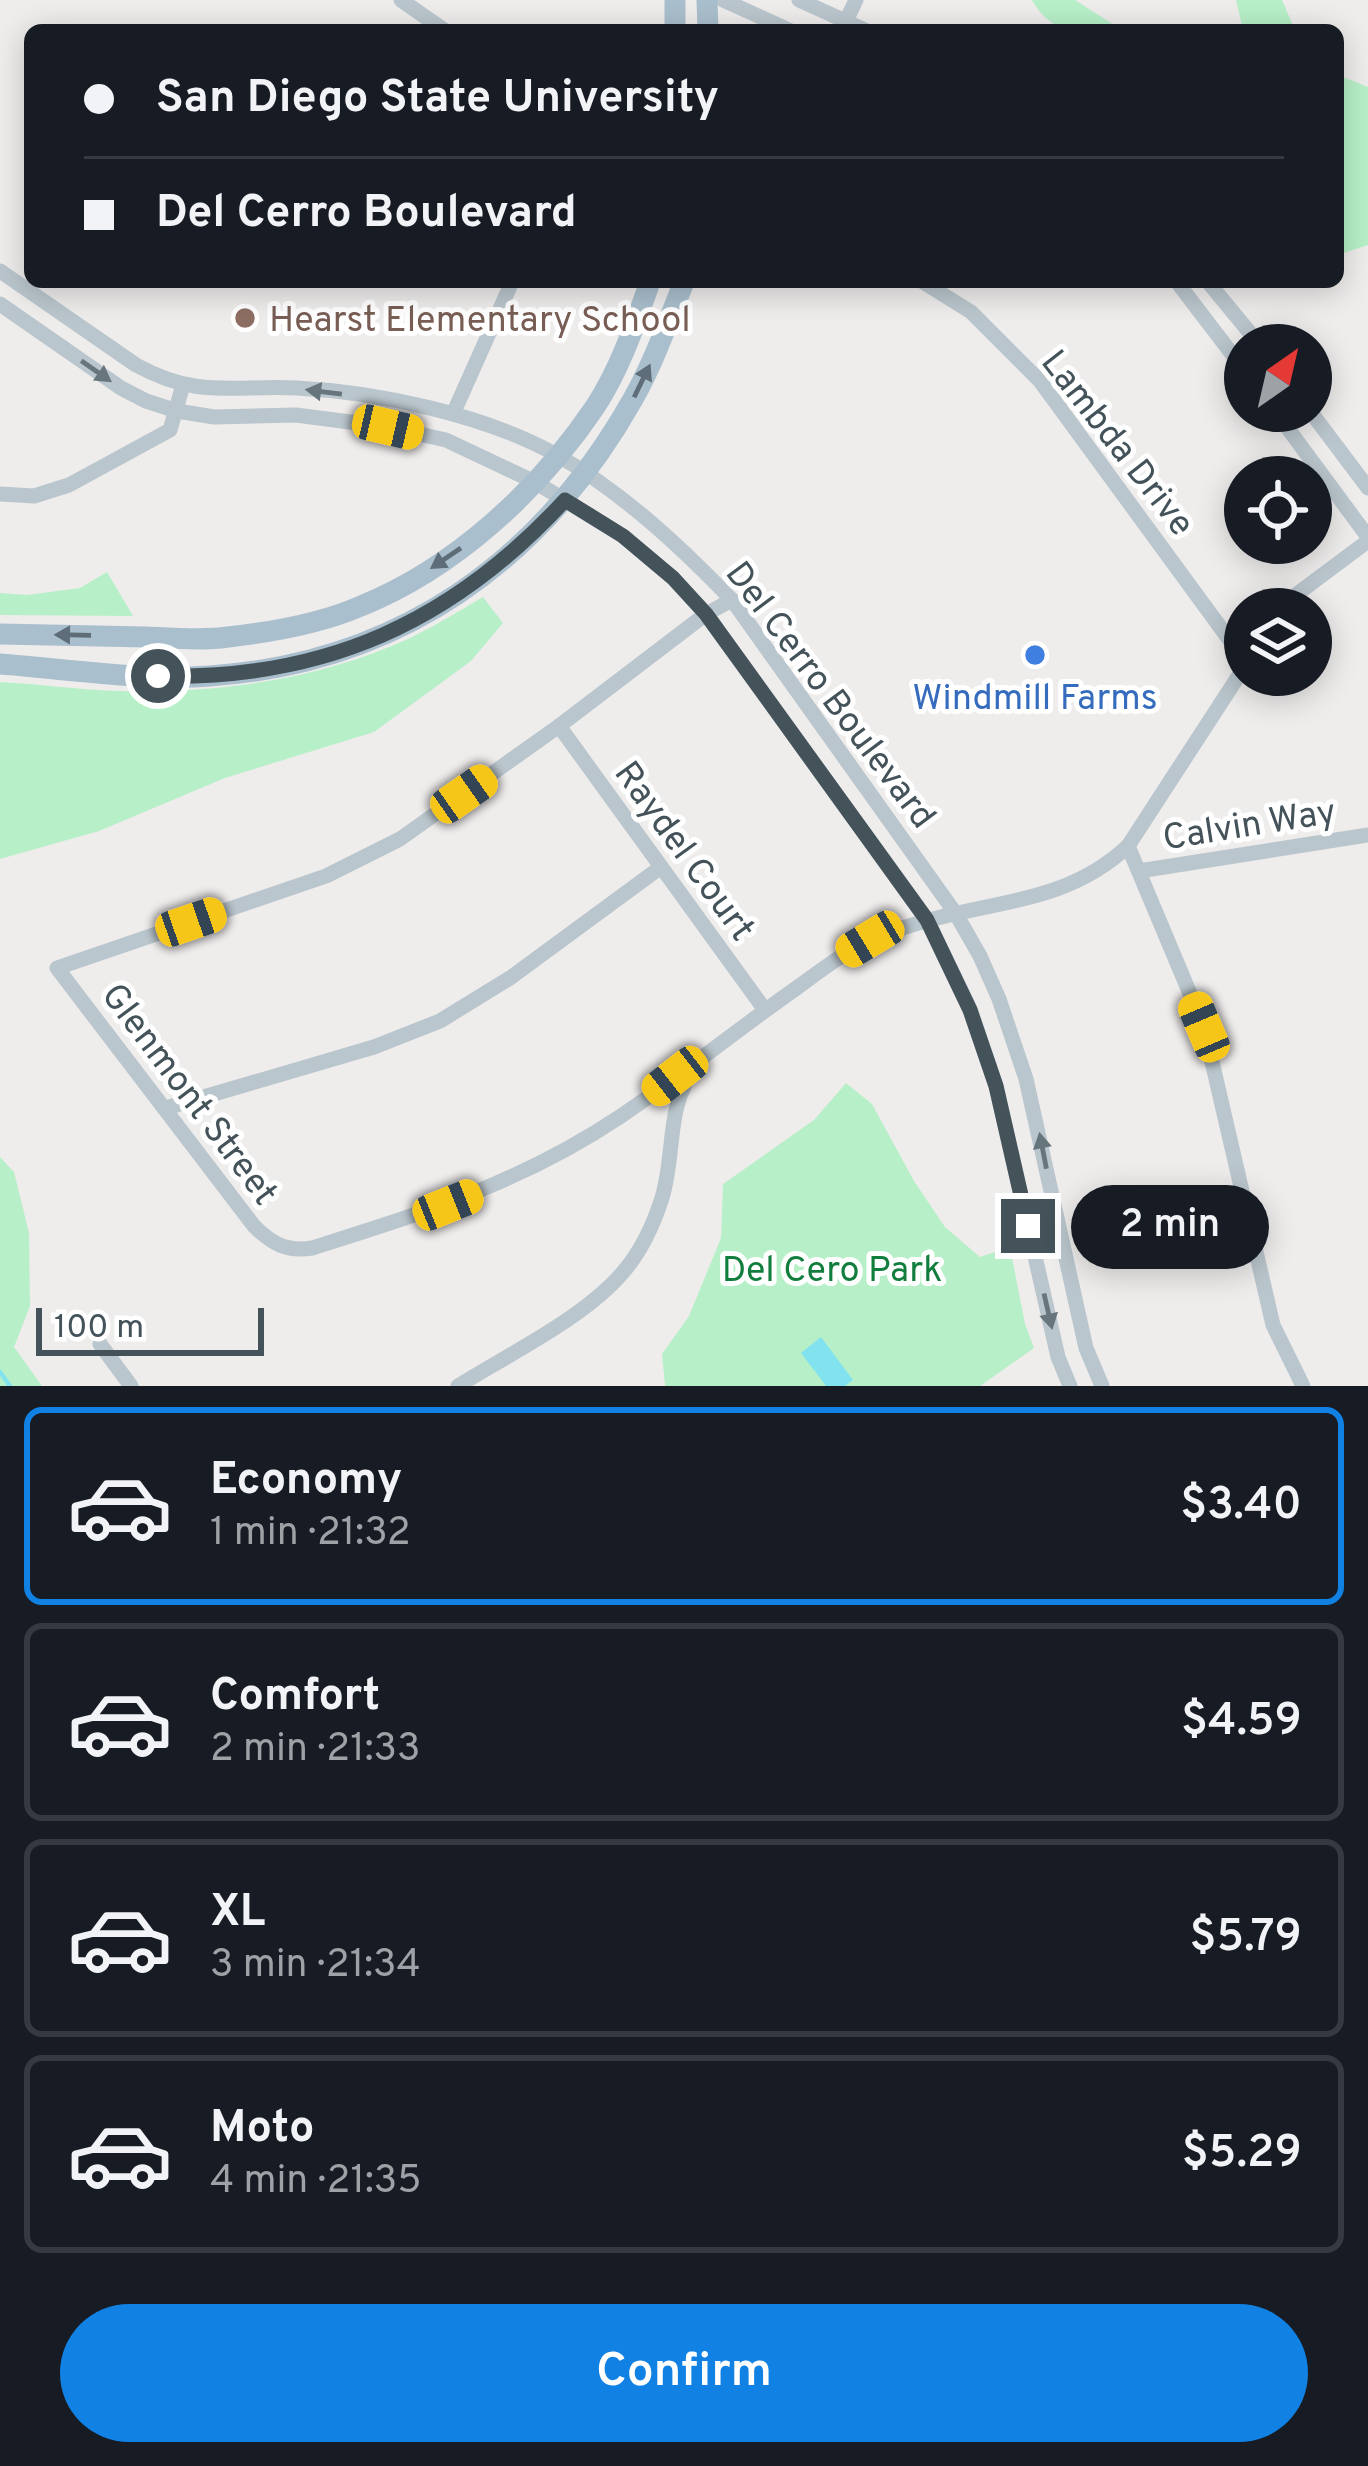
<!DOCTYPE html>
<html lang="en">
<head>
<meta charset="utf-8">
<style>
  :root { --surface:#171b24; --page:#20242c; --text:#f1f3f6; --muted:#9ea1a6; --line:#363941; --accent:#1182e4 }
  body { margin:0; font-family:Overpass,sans-serif; background:var(--page); color:var(--text); height:100vh; display:flex; flex-direction:column; font-size:45px; white-space:nowrap }
  * { box-sizing:border-box; margin:0 }
  p { font-size:39px; color:var(--muted) }
  .icon { flex:none; width:66px; height:66px; fill:none; stroke:currentColor; stroke-width:2; stroke-linecap:round; stroke-linejoin:round }
  .map { position:relative; height:1386px; overflow:hidden }
  .panel { display:flex; flex-direction:column; background:var(--surface); flex:1 }
  .panel>* { flex:none }
  .hud { position:absolute; left:24px; top:24px; width:1320px; height:264px; border-radius:18px; box-shadow:0 6px 30px #0003; display:grid; align-content:center; height:264px; padding:0 60px; background:var(--surface) }
  .needle { width:78px; rotate:34deg }
  .controls { position:absolute; left:1224px; top:324px; display:grid; gap:24px }
  .controls a { display:grid; place-items:center; width:108px; height:108px; border-radius:50%; background:var(--surface); box-shadow:0 6px 30px #0003; font-size:60px }
  .scale { position:absolute; left:36px; bottom:30px; width:228px; box-sizing:border-box; padding-left:12px; border:6px solid #44525a; border-top:0; font-size:33px; line-height:42px; white-space:nowrap; color:#44525a; -webkit-text-stroke:9px #fff; paint-order:stroke }
  .end { position:absolute; width:54px; height:54px; margin:-27px; border:15px solid #44525a; background:#fff; box-shadow:0 0 0 6px #fff }
  .from { border-radius:50% }
  .bubble { position:absolute; height:84px; border-radius:42px; background:var(--surface); box-shadow:0 6px 30px #0003; font-size:39px; font-weight:600; line-height:84px; text-align:center }
  .car { position:absolute; width:36px; height:72px; margin:-36px -18px; border-radius:15px; box-shadow:0 0 9px 3px #0007; background:linear-gradient(#f5c518 24%,#345 0 40%,#f5c518 0 76%,#345 0 86%,#f5c518 0) }
  .hud b { display:flex; align-items:center; gap:42px; height:114px; font-size:45px }
  .hud b+b { border-top:3px solid var(--line) }
  .hud i { width:30px; height:30px; background:var(--text) }
  ul { padding:21px 0 0; list-style:none }
  li { display:flex; align-items:center; gap:36px; height:198px; margin:0 24px 18px; padding:0 36px; border:6px solid var(--line); border-radius:18px }
  li div { flex:1 }
  li b { display:block; font-size:45px }
  li em { font-style:normal; font-weight:600 }
  li.on { border-color:var(--accent) }
  li>.icon { width:108px; height:108px; stroke-width:1.5 }
  .button { display:flex; gap:24px; margin-top:auto; padding:24px 60px }
  .button a { flex:1; height:138px; border-radius:72px; background:var(--accent); color:#fff; font-size:48px; font-weight:600; line-height:138px; text-align:center }
  .map>svg:first-child { display:block }
  .green { fill:#b7f0c8 }
  .water { fill:#82e3ef }
  .lines { fill:none; stroke-linecap:round; stroke-linejoin:round }
  .stream { stroke:#82e3ef; stroke-width:4.5 }
  .minor { stroke:#bac6cd; stroke-width:15 }
  .major { stroke:#aabfcd; stroke-width:21 }
  .oneway { fill:#67757c }
  .oneway2 { fill:#5e6d77 }
  .route { stroke:#44525a; stroke-width:15 }
  .education-dot { fill:#8d6e63; stroke:#fff; stroke-width:4.5 }
  .shop-dot { fill:#3f7fe0; stroke:#fff; stroke-width:4.5 }
  .labels { text-anchor:middle; stroke-width:10; stroke-linejoin:round; paint-order:stroke }
  .education-label { font-size:36px; fill:#785e54; stroke:#fff; text-anchor:start }
  .street-label { font-size:36px; fill:#44525a; stroke:#fff }
  .shop-label { font-size:36px; fill:#366cbe; stroke:#fff }
  .park-label { font-size:36px; fill:#127e3e; stroke:#fff }
</style>
</head>
<body>
<div class="map">
<svg width="1368" height="1386" viewBox="0 0 1368 1386">
  <rect width="100%" height="100%" fill="#efecec"/>
  <!-- green -->
  <g class="green">
    <path d="M1032,0h43l47,30c-39,0 -68,9 -90,-30z"/>
    <path d="M1236,0h46l13,30h-52z"/>
    <path d="M1338,75l30,12v158l-30,10z"/>
    <path d="M107,572l26,44 -133,-1v-22l27,2 53,-7z"/>
    <path d="M483,597l20,26 -32,38 -97,71 -149,46 -126,53 -99,28v-177c40,2 80,8 120,9 101,2 198,-11 290,-53 25,-12 49,-27 73,-41z"/>
    <path d="M846,1083l26,21 42,77 31,46 35,30 30,-10 15,77 9,24 -54,38h-315l-3,-32 27,-38 32,-78 2,-54 91,-64z"/>
    <path d="M0,1157l14,15 15,61 1,73 -16,41 28,39h-42z"/>
  </g>
  <!-- water -->
  <path class="water" d="M821,1337l32,43 -8,6h-19l-25,-33z"/>
  <g class="lines">
    <!-- stream -->
    <path class="stream" d="M0,1372l10,14"/>
    <!-- minor -->
    <g class="minor">
      <path d="M401,0l43,30"/>
      <path d="M723,0l66,30"/>
      <path d="M799,0l66,30"/>
      <path d="M846,21l10,-21"/>
      <path d="M0,271l136,94c62,34 96,20 161,23 81,4 187,27 258,66 66,37 125,92 177,146l224,314 24,42 19,43 27,80 60,269 16,38"/>
      <path d="M923,282l48,30 69,69 205,280"/>
      <path d="M1177,282l68,89"/>
      <path d="M1208,282l52,63"/>
      <path d="M0,304l121,84 25,13 31,10 37,6 82,-2 92,12 58,13 89,42 88,54 50,42 33,36 221,306 43,89 26,77 62,271 12,29"/>
      <path d="M1275,411l93,126"/>
      <path d="M1310,411l58,77"/>
      <path d="M453,414l59,-132"/>
      <path d="M0,494l34,2 35,-11 101,-55 13,-45"/>
      <path d="M732,600l-26,14 -147,112 -159,113 -74,37 -269,92 197,258c18,18 33,26 58,22 113,-36 209,-65 309,-132 61,-41 117,-87 177,-129 22,-16 44,-33 68,-46 14,-7 29,-11 43,-15 79,-26 155,-20 219,-80l117,-180"/>
      <path d="M1283,609l10,-12 75,-56"/>
      <path d="M559,726l206,284"/>
      <path d="M1128,846l76,181 69,298 30,61"/>
      <path d="M1139,871l229,-36"/>
      <path d="M166,1108l208,-61 66,-26 70,-43 151,-111"/>
      <path d="M100,1344l31,42"/>
      <path d="M458,1386c51,-32 128,-69 166,-115 17,-20 30,-48 38,-73 14,-47 3,-88 33,-132"/>
    </g>
    <!-- major -->
    <g class="major">
      <path d="M675,0v30"/>
      <path d="M707,0l1,30"/>
      <path d="M0,634c49,1 97,2 146,3 27,1 56,4 82,0 45,-5 92,-13 133,-31 94,-38 178,-116 234,-199 25,-38 40,-83 55,-125"/>
      <path d="M0,664c67,5 144,17 210,12 189,-13 331,-114 423,-277 21,-37 35,-78 51,-117"/>
    </g>
  </g>
  <!-- one-way arrows -->
  <defs><path id="oneway-solid" d="M-6-.8H1V-3.2L6.5 0L1 3.2V.8H-6Z" transform="scale(3)"/></defs>
  <g class="oneway">
    <use href="#oneway-solid" transform="translate(96 371) rotate(35)"/>
    <use href="#oneway-solid" transform="translate(324 392) rotate(-173)"/>
    <use href="#oneway-solid" transform="translate(1043 1151) rotate(-101)"/>
    <use href="#oneway-solid" transform="translate(1048 1311) rotate(77)"/>
  </g>
  <g class="oneway2">
    <use href="#oneway-solid" transform="translate(642 381) rotate(-64)"/>
    <use href="#oneway-solid" transform="translate(446 558) rotate(146)"/>
    <use href="#oneway-solid" transform="translate(73 635) rotate(-179)"/>
  </g>
  <g class="lines">
    <!-- route -->
    <path class="route" d="M158,676c167,4 295,-54 407,-176l58,36 50,42 33,36 221,306 43,90 26,76 32,140"/>
  </g>
  <!-- markers -->
  <circle class="education-dot" cx="245" cy="318" r="12"/>
  <circle class="shop-dot" cx="1035" cy="655" r="12"/>
  <g class="labels">
    <!-- education labels -->
    <g class="education-label">
      <text x="269" y="331">Hearst Elementary School</text>
    </g>
    <!-- street labels -->
    <g class="street-label">
      <text transform="translate(1119 442) rotate(52)" y="13">Lambda Drive</text>
      <text transform="translate(832 694) rotate(53)" y="13">Del Cerro Boulevard</text>
      <text transform="translate(1249 823) rotate(-9)" y="13">Calvin Way</text>
      <text transform="translate(686 850) rotate(54)" y="13">Raydel Court</text>
      <text transform="translate(191 1093) rotate(53)" y="13">Glenmont Street</text>
    </g>
    <!-- shop labels -->
    <g class="shop-label">
      <text x="1035" y="709">Windmill Farms</text>
    </g>
    <!-- park labels -->
    <g class="park-label">
      <text x="832" y="1281">Del Cero Park</text>
    </g>
  </g>
</svg>
<div class="controls">
<a><svg class="needle" viewBox="-14 -14 28 28"><path d="M0-13l5 13h-10z" fill="#e53935"/><path d="M0 13l5-13h-10z" fill="#9ea1a6"/></svg></a>
<a><svg class="icon" aria-label="locate" viewBox="0 0 24 24"><circle cx="12" cy="12" r="6"/><path d="M12 2v4M12 18v4M2 12h4M18 12h4"/></svg></a>
<a><svg class="icon" aria-label="layers" viewBox="0 0 24 24"><path d="M12 4l9 5-9 5-9-5zM3 14l9 5 9-5"/></svg></a>
</div>
<div class="scale">100 m</div>
<i class="end from" style="left:158px;top:676px"></i>
<i class="end" style="left:1028px;top:1226px"></i>
<div class="bubble" style="left:1071px;top:1185px;width:198px">2 min</div>
<i class="car" style="left:388px;top:427px;rotate:103deg"></i>
<i class="car" style="left:464px;top:794px;rotate:55deg"></i>
<i class="car" style="left:191px;top:922px;rotate:71deg"></i>
<i class="car" style="left:870px;top:939px;rotate:239deg"></i>
<i class="car" style="left:1204px;top:1027px;rotate:337deg"></i>
<i class="car" style="left:675px;top:1076px;rotate:232deg"></i>
<i class="car" style="left:448px;top:1205px;rotate:68deg"></i>
<div class="hud">
<b><i class="from"></i>San Diego State University</b>
<b><i></i>Del Cerro Boulevard</b>
</div>
</div>
<section class="panel">
<ul>
<li class="on"><svg class="icon" aria-label="car" viewBox="0 0 24 24"><path d="M5 17H2v-5l4-1 3-4h7l3 4 3 1v5h-3M9 17h6M6 11h13"/><circle cx="7" cy="17" r="2"/><circle cx="17" cy="17" r="2"/></svg><div><b>Economy</b><p>1 min · 21:32</p></div><em>$3.40</em></li>
<li><svg class="icon" aria-label="car" viewBox="0 0 24 24"><path d="M5 17H2v-5l4-1 3-4h7l3 4 3 1v5h-3M9 17h6M6 11h13"/><circle cx="7" cy="17" r="2"/><circle cx="17" cy="17" r="2"/></svg><div><b>Comfort</b><p>2 min · 21:33</p></div><em>$4.59</em></li>
<li><svg class="icon" aria-label="car" viewBox="0 0 24 24"><path d="M5 17H2v-5l4-1 3-4h7l3 4 3 1v5h-3M9 17h6M6 11h13"/><circle cx="7" cy="17" r="2"/><circle cx="17" cy="17" r="2"/></svg><div><b>XL</b><p>3 min · 21:34</p></div><em>$5.79</em></li>
<li><svg class="icon" aria-label="car" viewBox="0 0 24 24"><path d="M5 17H2v-5l4-1 3-4h7l3 4 3 1v5h-3M9 17h6M6 11h13"/><circle cx="7" cy="17" r="2"/><circle cx="17" cy="17" r="2"/></svg><div><b>Moto</b><p>4 min · 21:35</p></div><em>$5.29</em></li>
</ul>
<div class="button"><a>Confirm</a></div>
</section>
</body>
</html>
